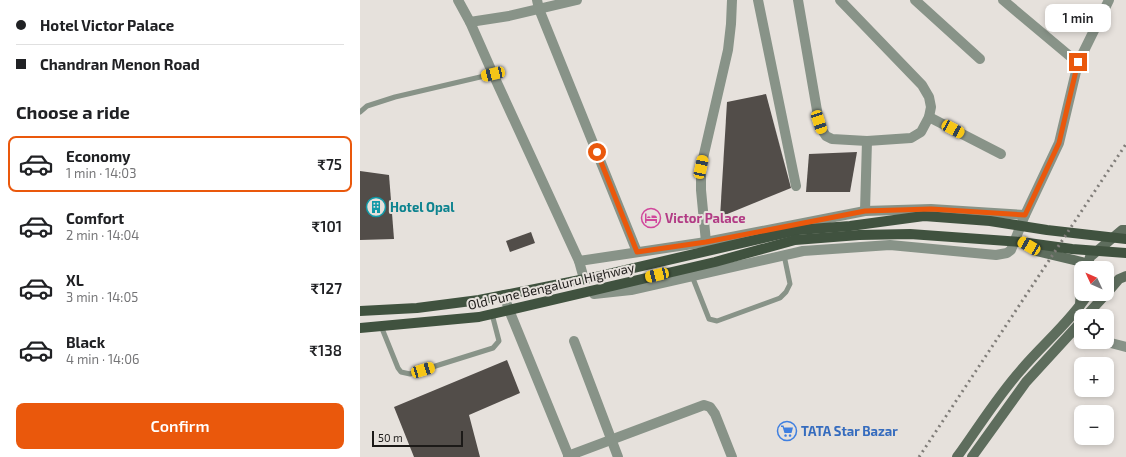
<!DOCTYPE html>
<html lang="en">
<head>
<meta charset="utf-8">
<style>
  :root { --surface:#fff; --page:#f2f2f2; --text:#202124; --muted:#757577; --line:#e0e0e0; --accent:#ea580c }
  body { margin:0; font-family:"Exo 2",sans-serif; background:var(--page); color:var(--text); height:100vh; display:flex; flex-direction:column; font-size:15px; white-space:nowrap }
  * { box-sizing:border-box; margin:0 }
  p { font-size:13px; color:var(--muted) }
  .icon { flex:none; width:22px; height:22px; fill:none; stroke:currentColor; stroke-width:2; stroke-linecap:round; stroke-linejoin:round }
  .map { position:relative; flex:1; overflow:hidden }
  .drawer { display:flex; flex-direction:column; background:var(--surface); width:360px }
  .drawer>* { flex:none }
  .top-card { display:grid; align-content:center; height:88px; padding:0 16px; background:var(--surface) }
  .needle { width:26px; rotate:314deg }
  .fabs { position:absolute; left:714px; top:261px; display:grid; gap:8px }
  .fabs a { display:grid; place-items:center; width:40px; height:40px; border-radius:8px; background:var(--surface); box-shadow:0 2px 6px #0003; font-size:20px }
  .scale { position:absolute; left:12px; bottom:10px; width:91px; box-sizing:border-box; padding-left:4px; border:2px solid #1c1a18; border-top:0; font-size:11px; line-height:14px; white-space:nowrap; color:#1c1a18; -webkit-text-stroke:3px #e6e1dc; paint-order:stroke }
  .end { position:absolute; width:18px; height:18px; margin:-9px; border:5px solid #ea580c; background:#fff; box-shadow:0 0 0 2px #fff }
  .from { border-radius:50% }
  .bubble { position:absolute; height:28px; border-radius:8px; background:var(--surface); box-shadow:0 2px 6px #0003; font-size:13px; font-weight:600; line-height:28px; text-align:center }
  .car { position:absolute; width:12px; height:24px; margin:-12px -6px; border-radius:5px; box-shadow:0 0 3px 1px #0007; background:linear-gradient(#f5c518 24%,#345 0 40%,#f5c518 0 76%,#345 0 86%,#f5c518 0) }
  .top-card b { display:flex; align-items:center; gap:14px; height:38px; font-size:15px }
  .top-card b+b { border-top:1px solid var(--line) }
  .top-card i { width:10px; height:10px; background:var(--text) }
  ul { padding:0; list-style:none }
  li { display:flex; align-items:center; gap:12px; height:56px; margin:0 8px 6px; padding:0 8px; border:2px solid transparent; border-radius:8px }
  li div { flex:1 }
  li b { display:block; font-size:15px }
  li em { font-style:normal; font-weight:600 }
  li.selected { border-color:var(--accent) }
  li>.icon { width:36px; height:36px; stroke-width:1.5 }
  h2 { padding:0 16px; font-size:18px; line-height:48px }
  .primary-button { display:flex; gap:8px; margin-top:auto; padding:8px 16px }
  .primary-button a { flex:1; height:46px; border-radius:8px; background:var(--accent); color:#fff; font-size:16px; font-weight:600; line-height:46px; text-align:center }
  main { display:flex; flex:1; min-height:0 }
  .map>svg:first-child { display:block }
  .building { fill:#524d49 }
  .lines { fill:none; stroke-linecap:round; stroke-linejoin:round }
  .service { stroke:#889388; stroke-width:5 }
  .minor { stroke:#889388; stroke-width:10 }
  .tertiary { stroke:#889388; stroke-width:10 }
  .secondary { stroke:#5e6d5d; stroke-width:10 }
  .primary { stroke:#40523f; stroke-width:10 }
  .rail { stroke:#7f7c78; stroke-width:3; stroke-dasharray:2 4; stroke-linecap:butt }
  .route { stroke:#ea580c; stroke-width:5 }
  .labels { text-anchor:middle; stroke-width:4; stroke-linejoin:round; paint-order:stroke }
  .culture-label { font-size:13px; font-weight:bold; fill:#0d838f; stroke:#e6e1dc; text-anchor:start }
  .hotel-label { font-size:13px; font-weight:bold; fill:#b23c85; stroke:#e6e1dc; text-anchor:start }
  .street-label { font-size:13px; fill:#1c1a18; stroke:#e6e1dc }
  .shop-label { font-size:13px; font-weight:bold; fill:#366cbe; stroke:#e6e1dc; text-anchor:start }
</style>
</head>
<body>
<main>
<section class="drawer">
<div class="top-card">
<b><i class="from"></i>Hotel Victor Palace</b>
<b><i></i>Chandran Menon Road</b>
</div>
<h2>Choose a ride</h2>
<ul>
<li class="selected"><svg class="icon" aria-label="car" viewBox="0 0 24 24"><path d="M5 17H2v-5l4-1 3-4h7l3 4 3 1v5h-3M9 17h6M6 11h13"/><circle cx="7" cy="17" r="2"/><circle cx="17" cy="17" r="2"/></svg><div><b>Economy</b><p>1 min · 14:03</p></div><em>₹75</em></li>
<li><svg class="icon" aria-label="car" viewBox="0 0 24 24"><path d="M5 17H2v-5l4-1 3-4h7l3 4 3 1v5h-3M9 17h6M6 11h13"/><circle cx="7" cy="17" r="2"/><circle cx="17" cy="17" r="2"/></svg><div><b>Comfort</b><p>2 min · 14:04</p></div><em>₹101</em></li>
<li><svg class="icon" aria-label="car" viewBox="0 0 24 24"><path d="M5 17H2v-5l4-1 3-4h7l3 4 3 1v5h-3M9 17h6M6 11h13"/><circle cx="7" cy="17" r="2"/><circle cx="17" cy="17" r="2"/></svg><div><b>XL</b><p>3 min · 14:05</p></div><em>₹127</em></li>
<li><svg class="icon" aria-label="car" viewBox="0 0 24 24"><path d="M5 17H2v-5l4-1 3-4h7l3 4 3 1v5h-3M9 17h6M6 11h13"/><circle cx="7" cy="17" r="2"/><circle cx="17" cy="17" r="2"/></svg><div><b>Black</b><p>4 min · 14:06</p></div><em>₹138</em></li>
</ul>
<div class="primary-button"><a>Confirm</a></div>
</section>
<div class="map">
<svg width="766" height="457" viewBox="0 0 766 457">
  <rect width="100%" height="100%" fill="#e6e1dc"/>
  <!-- building -->
  <g class="building">
    <path d="M406,94l25,94 -71,29 7,-115z"/>
    <path d="M497,152l-7,40h-44l3,-38z"/>
    <path d="M0,171l29,4 5,64 -34,1z"/>
    <path d="M171,232l4,11 -25,9 -4,-11z"/>
    <path d="M147,360l13,33 -51,22 11,42h-66l-20,-50z"/>
  </g>
  <g class="lines">
    <!-- service -->
    <g class="service">
      <path d="M0,112l7,-6 28,-9 98,-23"/>
      <path d="M332,276l17,43 8,2 63,-23 6,-6 4,-8 -6,-29"/>
      <path d="M21,326l17,42 3,4 9,2 83,-26 6,-7 -7,-27"/>
    </g>
    <!-- minor -->
    <g class="minor">
      <path d="M98,0l12,22 23,52 86,187"/>
      <path d="M177,0l2,9 98,243"/>
      <path d="M398,0l38,186"/>
      <path d="M438,0l21,122 3,8 4,6 6,3 35,2 44,-3 10,-6 8,-15 2,-10 -2,-10 -7,-12 -82,-85"/>
      <path d="M555,0l65,59"/>
      <path d="M110,22l39,-6 68,-16"/>
      <path d="M569,117l72,37"/>
      <path d="M505,211l2,-70"/>
      <path d="M346,242l-5,-52v-23l27,-117 3,-26 1,-24"/>
      <path d="M144,295l5,15 60,147"/>
      <path d="M214,341l44,116"/>
      <path d="M747,342l19,5"/>
      <path d="M208,456l136,-51 6,2 5,7 17,43"/>
    </g>
    <!-- tertiary -->
    <g class="tertiary">
      <path d="M643,0l75,63"/>
      <path d="M224,279l-5,-18 127,-19 159,-31 66,-2 94,6"/>
      <path d="M234,294l37,-4 172,-39 87,-6 106,10 11,-2 4,-3 14,-35 34,-72 19,-80 31,-63"/>
    </g>
    <!-- secondary -->
    <g class="secondary">
      <path d="M661,242l15,9 46,11 6,6"/>
      <path d="M726,268l4,-11 32,-27h4"/>
      <path d="M747,293l12,-14 7,-3"/>
      <path d="M720,305l1,-17"/>
      <path d="M726,316l20,-22"/>
      <path d="M597,457c21,-29 40,-60 64,-87 21,-25 49,-48 67,-76"/>
      <path d="M612,457l54,-75 55,-60"/>
    </g>
    <!-- primary -->
    <g class="primary">
      <path d="M0,311l57,-3 62,-8 116,-23 203,-47 52,-4 74,-10 66,5 57,9 79,9"/>
      <path d="M0,328l119,-11 236,-55 80,-22 64,-5 51,-1 111,8 51,7 54,4"/>
    </g>
    <!-- rail -->
    <path class="rail" d="M559,457l207,-313"/>
  </g>
  <g class="lines">
    <!-- route -->
    <path class="route" d="M237,152l40,100 69,-10 159,-31 66,-2 94,6 34,-72 19,-81"/>
  </g>
  <!-- icons -->
  <defs>
    <g id="building-ring" transform="scale(1)"><circle r="9.5" fill="#e6e1dc" stroke="#0f9aa8" stroke-width="1.5"/><path d="M-4-6H4V6H1V3H-1V6H-4ZM-2.5-4.3h1.7v1.8h-1.7ZM.8-4.3h1.7v1.8H.8ZM-2.5-1h1.7V.8h-1.7ZM.8-1h1.7V.8H.8Z" fill="#0f9aa8"/></g>
    <g id="hotel-ring" transform="scale(1)"><circle r="9.5" fill="#e6e1dc" stroke="#d1479c" stroke-width="1.5"/><path d="M-6-4.5h1.5V1H6V5H4.5V3h-9V5H-6ZM-4 0a1.8 1.8 0 1 1 3.6 0ZM.5 0V-2.5h3Q6-2.5 6 0Z" fill="#d1479c"/></g>
    <g id="supermarket-ring" transform="scale(1)"><circle r="9.5" fill="#e6e1dc" stroke="#3f7fe0" stroke-width="1.5"/><path d="M-6-5.5h2.5l.6 2H6L4.5 2H-2.5L-4.4-4H-6ZM-1.5 3.2a1.3 1.3 0 1 0 .1 0ZM3 3.2a1.3 1.3 0 1 0 .1 0Z" fill="#3f7fe0"/></g>
  </defs>
  <g fill-rule="evenodd">
    <use href="#building-ring" x="16" y="207"/>
    <use href="#hotel-ring" x="291" y="218"/>
    <use href="#supermarket-ring" x="427" y="431"/>
  </g>
  <g class="labels">
    <!-- culture labels -->
    <g class="culture-label">
      <text x="30" y="212">Hotel Opal</text>
    </g>
    <!-- hotel labels -->
    <g class="hotel-label">
      <text x="305" y="223">Victor Palace</text>
    </g>
    <!-- street labels -->
    <g class="street-label">
      <text transform="translate(191 286) rotate(-13)" y="5">Old Pune Bengaluru Highway</text>
    </g>
    <!-- shop labels -->
    <g class="shop-label">
      <text x="441" y="436">TATA Star Bazar</text>
    </g>
  </g>
</svg>
<div class="fabs">
<a><svg class="needle" viewBox="-14 -14 28 28"><path d="M0-13l5 13h-10z" fill="#e53935"/><path d="M0 13l5-13h-10z" fill="#757577"/></svg></a>
<a><svg class="icon" aria-label="locate" viewBox="0 0 24 24"><circle cx="12" cy="12" r="6"/><path d="M12 2v4M12 18v4M2 12h4M18 12h4"/></svg></a>
<a>+</a>
<a>−</a>
</div>
<div class="scale">50 m</div>
<i class="end from" style="left:237px;top:152px"></i>
<i class="end" style="left:718px;top:62px"></i>
<div class="bubble" style="left:685px;top:4px;width:66px">1 min</div>
<i class="car" style="left:133px;top:74px;rotate:257deg"></i>
<i class="car" style="left:459px;top:122px;rotate:162deg"></i>
<i class="car" style="left:593px;top:129px;rotate:118deg"></i>
<i class="car" style="left:341px;top:167px;rotate:12deg"></i>
<i class="car" style="left:669px;top:246px;rotate:300deg"></i>
<i class="car" style="left:297px;top:275px;rotate:257deg"></i>
<i class="car" style="left:63px;top:370px;rotate:73deg"></i>
</div>
</main>
</body>
</html>
